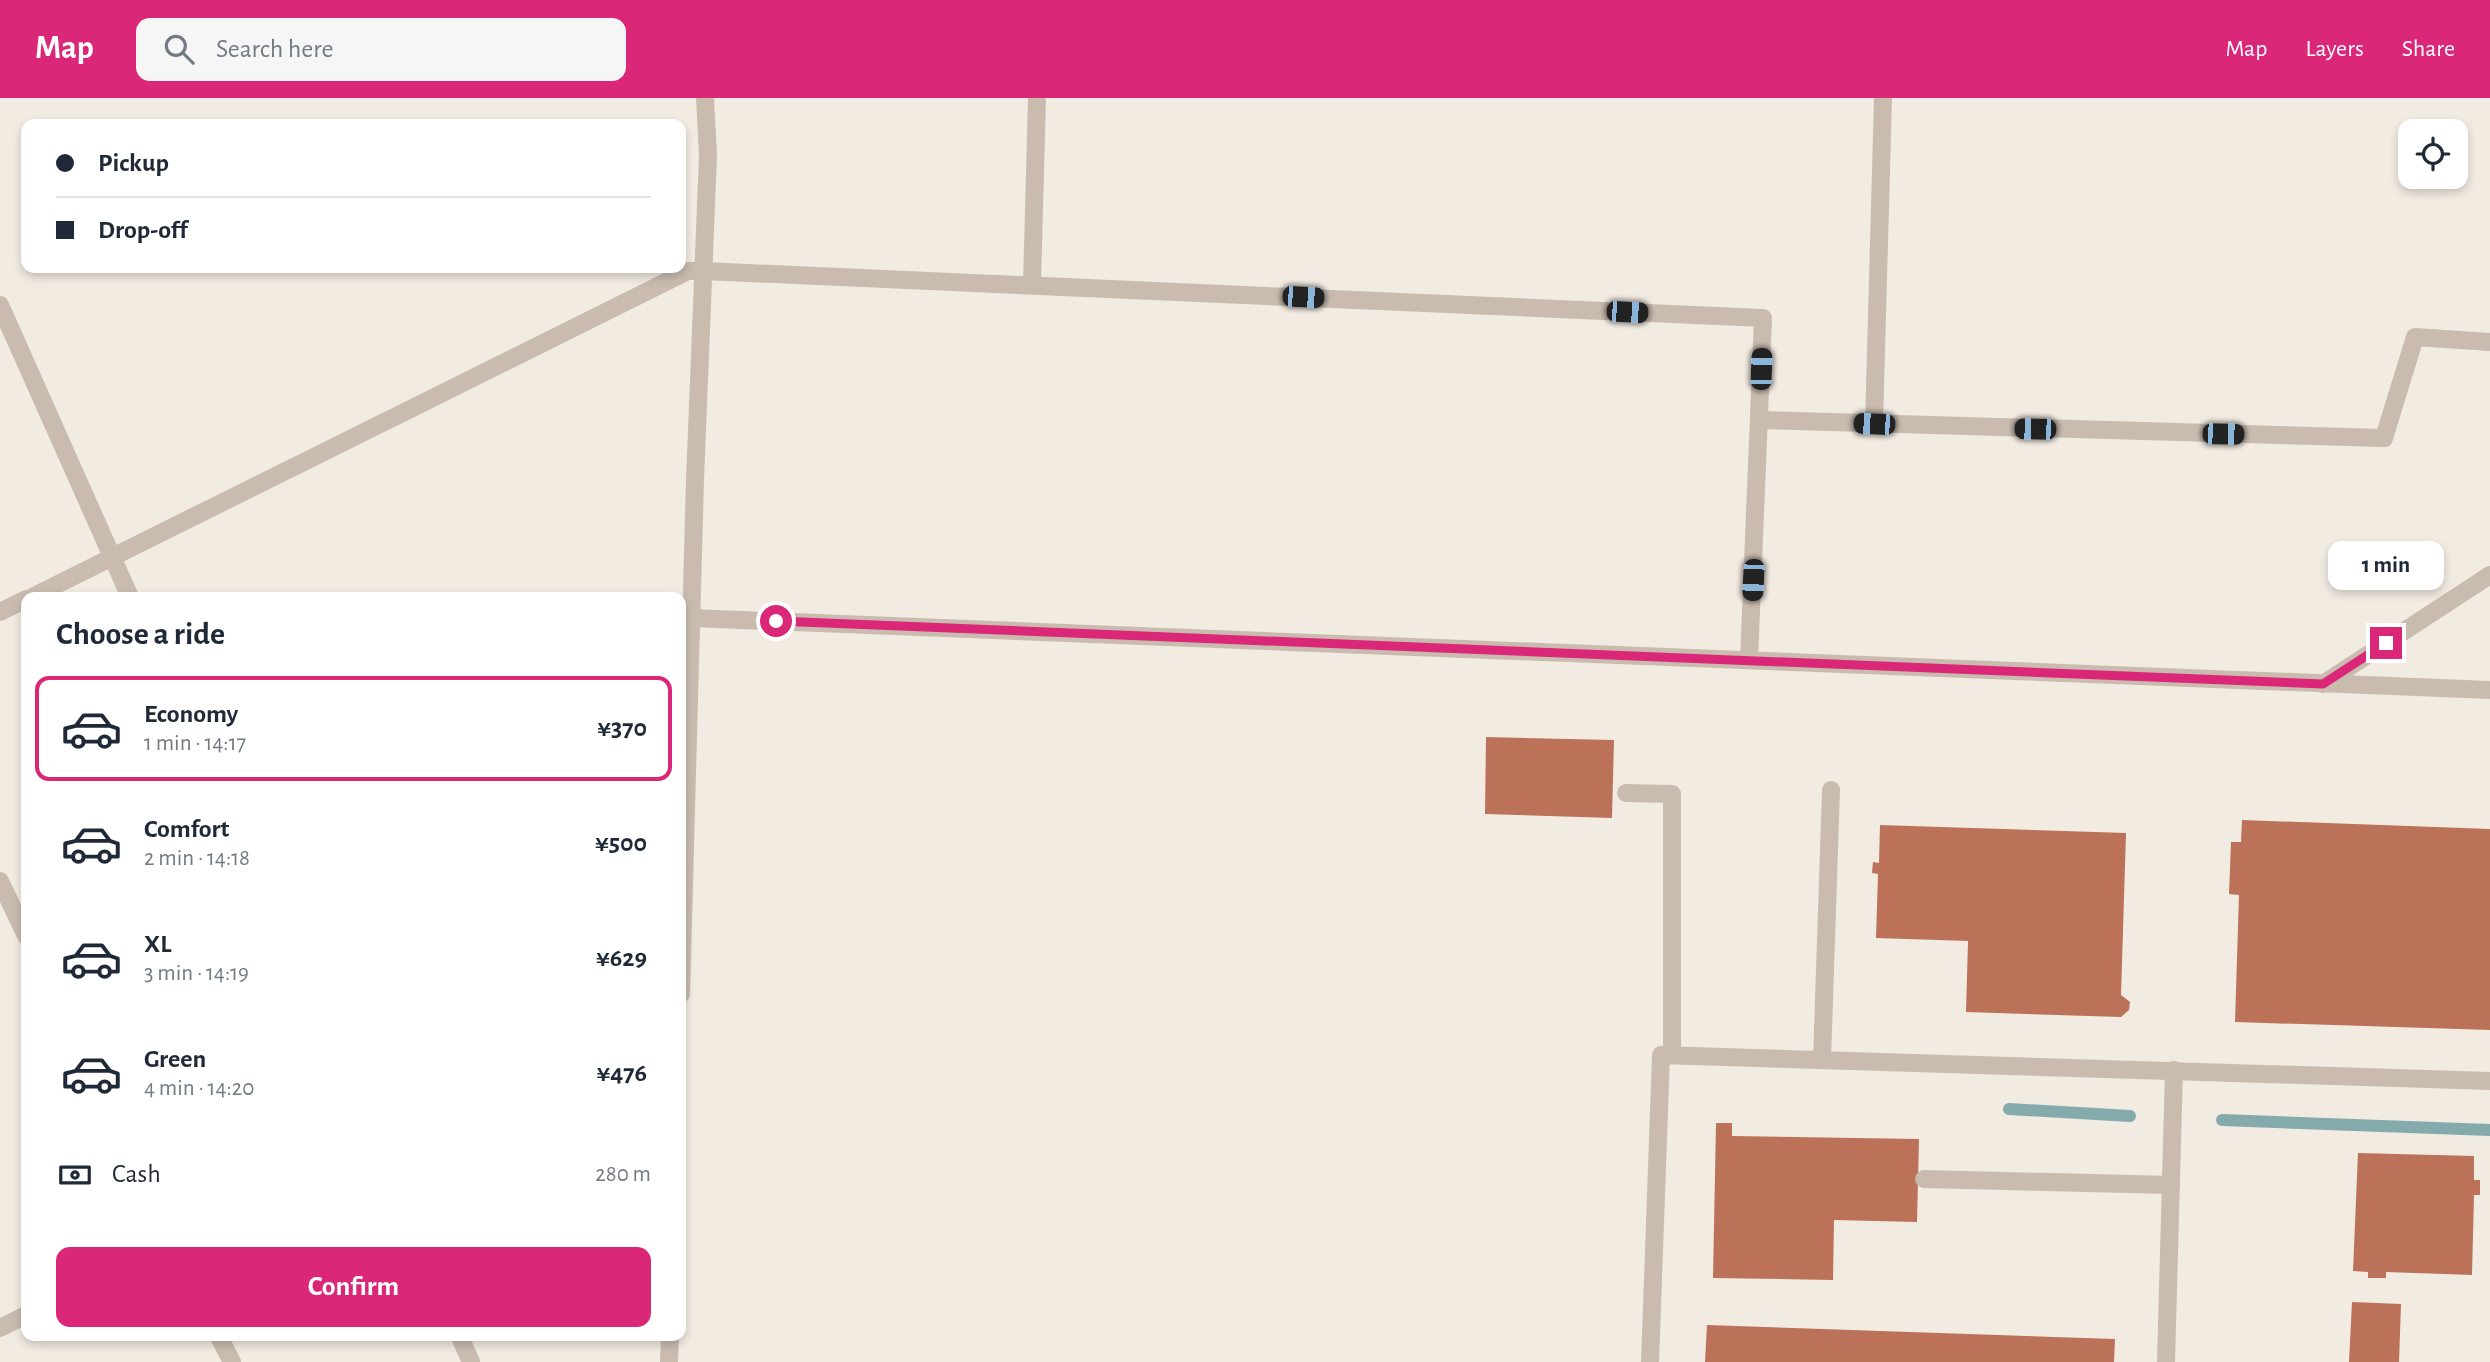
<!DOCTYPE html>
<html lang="en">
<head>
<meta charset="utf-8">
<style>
  :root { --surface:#fff; --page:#f6f6f7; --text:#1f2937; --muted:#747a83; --line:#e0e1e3; --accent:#db2777 }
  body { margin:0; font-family:"Alegreya Sans",sans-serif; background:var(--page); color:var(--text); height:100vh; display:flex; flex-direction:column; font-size:26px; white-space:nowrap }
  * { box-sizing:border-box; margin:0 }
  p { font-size:23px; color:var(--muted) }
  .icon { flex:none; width:38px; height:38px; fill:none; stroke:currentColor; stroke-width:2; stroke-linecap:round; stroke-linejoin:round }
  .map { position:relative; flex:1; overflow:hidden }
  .details { position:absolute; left:21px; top:494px; width:665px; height:749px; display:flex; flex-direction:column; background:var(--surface); border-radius:14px; box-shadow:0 4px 10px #0003 }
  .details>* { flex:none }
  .banner { position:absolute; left:21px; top:21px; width:665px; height:154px; border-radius:14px; box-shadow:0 4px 10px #0003; display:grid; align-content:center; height:154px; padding:0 35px; background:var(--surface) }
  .tools { position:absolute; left:2398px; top:21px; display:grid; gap:14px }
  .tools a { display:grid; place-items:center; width:70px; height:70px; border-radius:14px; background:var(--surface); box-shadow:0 4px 10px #0003; font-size:35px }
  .end { position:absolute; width:32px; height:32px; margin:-16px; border:9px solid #db2777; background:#fff; box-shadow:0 0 0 4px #fff }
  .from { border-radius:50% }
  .bubble { position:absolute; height:49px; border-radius:14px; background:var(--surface); box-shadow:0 4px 10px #0003; font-size:23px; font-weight:600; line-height:49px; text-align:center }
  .car { position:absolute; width:21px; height:42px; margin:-21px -10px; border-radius:9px; box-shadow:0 0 5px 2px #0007; background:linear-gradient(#222 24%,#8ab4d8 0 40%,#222 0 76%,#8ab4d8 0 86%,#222 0) }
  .banner b { display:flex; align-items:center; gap:24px; height:66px; font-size:26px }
  .banner b+b { border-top:2px solid var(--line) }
  .banner i { width:18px; height:18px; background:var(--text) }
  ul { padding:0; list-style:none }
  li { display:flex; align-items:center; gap:21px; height:105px; margin:0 14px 10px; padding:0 21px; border:4px solid transparent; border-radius:14px }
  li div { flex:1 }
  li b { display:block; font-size:26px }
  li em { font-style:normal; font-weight:600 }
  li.current { border-color:var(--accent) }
  li>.icon { width:63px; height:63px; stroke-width:1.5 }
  h2 { padding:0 35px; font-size:32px; line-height:84px }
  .pay { display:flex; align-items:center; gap:18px; height:77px; padding:0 35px; font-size:26px }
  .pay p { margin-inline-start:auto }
  .cta { display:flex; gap:14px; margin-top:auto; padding:14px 35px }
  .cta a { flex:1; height:80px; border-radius:14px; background:var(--accent); color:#fff; font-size:28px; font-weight:600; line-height:80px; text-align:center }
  header { display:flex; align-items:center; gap:42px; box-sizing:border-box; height:98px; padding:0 35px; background:var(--accent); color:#fff }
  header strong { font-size:33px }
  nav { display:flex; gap:38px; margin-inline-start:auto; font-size:24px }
  .search { width:490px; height:63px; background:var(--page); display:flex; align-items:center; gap:18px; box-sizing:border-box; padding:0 24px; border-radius:14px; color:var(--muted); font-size:26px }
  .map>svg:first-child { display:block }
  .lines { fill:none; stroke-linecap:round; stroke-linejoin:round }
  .stream { stroke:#84aaac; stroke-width:12 }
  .building { fill:#bb7258 }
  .minor { stroke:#c9bcaf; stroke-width:18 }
  .route { stroke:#db2777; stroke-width:9 }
</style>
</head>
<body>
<header>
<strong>Map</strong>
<div class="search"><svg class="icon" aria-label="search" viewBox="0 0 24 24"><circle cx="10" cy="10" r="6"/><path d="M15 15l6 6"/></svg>Search here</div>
<nav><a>Map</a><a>Layers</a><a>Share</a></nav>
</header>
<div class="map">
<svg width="2490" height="1264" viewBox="0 0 2490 1264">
  <rect width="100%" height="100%" fill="#f2ebe2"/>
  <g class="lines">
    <!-- stream -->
    <g class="stream">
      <path d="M2009,1011l121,7"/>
      <path d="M2222,1022l268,10"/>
    </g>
  </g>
  <!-- building -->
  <g class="building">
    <path d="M1486,639l128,3 -2,78 -127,-4z"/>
    <path d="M2242,722l248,9v201l-255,-8 4,-127 -10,-1 2,-52h10z"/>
    <path d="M1880,727l246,8 -5,162 9,7 -1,8 -8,7 -155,-5 2,-71 -92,-3 2,-64 -6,-1 1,-11 6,1z"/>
    <path d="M1716,1025h16v13l187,3 -2,83 -83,-2 -1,60 -120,-2z"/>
    <path d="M2358,1055l116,3v24h6v15h-6l-2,80 -86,-3v6h-18v-6l-15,-1z"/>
    <path d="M2352,1204l49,2 -2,58h-50z"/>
    <path d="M1707,1227l408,14 -1,23h-409z"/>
  </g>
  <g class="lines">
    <!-- minor -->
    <g class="minor">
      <path d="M1032,186l5,-186"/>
      <path d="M0,207l130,292"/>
      <path d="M1760,322l624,18 31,-101 75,5"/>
      <path d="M1874,326l9,-326"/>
      <path d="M32,499l656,-326h15l1060,47 -14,342"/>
      <path d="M0,514l26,-13"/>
      <path d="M692,520l1798,72"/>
      <path d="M2323,586l167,-109"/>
      <path d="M1626,695l46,1v261"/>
      <path d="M0,783l26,55"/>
      <path d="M681,896l14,-514 13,-325 -3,-57"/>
      <path d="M1822,962l9,-270"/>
      <path d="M1924,1081l247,6"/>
      <path d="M0,1230l26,-13"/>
      <path d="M218,1237l14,27"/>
      <path d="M459,1237l12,27"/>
      <path d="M669,1264l1,-27"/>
      <path d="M1650,1264l11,-307 829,26"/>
      <path d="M2166,1264l8,-292"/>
    </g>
  </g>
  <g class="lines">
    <!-- route -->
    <path class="route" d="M776,523l1547,63 63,-41"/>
  </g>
</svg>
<div class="tools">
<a><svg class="icon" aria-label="locate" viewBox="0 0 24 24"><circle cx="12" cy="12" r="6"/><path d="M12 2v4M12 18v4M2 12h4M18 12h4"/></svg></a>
</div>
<i class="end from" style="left:776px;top:523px"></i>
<i class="end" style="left:2386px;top:545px"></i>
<div class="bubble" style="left:2328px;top:443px;width:116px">1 min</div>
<i class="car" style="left:1303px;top:199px;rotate:93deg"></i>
<i class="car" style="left:1627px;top:214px;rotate:93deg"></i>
<i class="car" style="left:1761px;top:271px;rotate:2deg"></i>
<i class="car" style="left:1874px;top:326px;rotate:272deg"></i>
<i class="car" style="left:2035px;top:331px;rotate:271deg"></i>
<i class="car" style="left:2223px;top:336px;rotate:91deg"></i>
<i class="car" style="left:1753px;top:482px;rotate:183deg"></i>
<div class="banner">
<b><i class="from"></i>Pickup</b>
<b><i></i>Drop-off</b>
</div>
<section class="details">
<h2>Choose a ride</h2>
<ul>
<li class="current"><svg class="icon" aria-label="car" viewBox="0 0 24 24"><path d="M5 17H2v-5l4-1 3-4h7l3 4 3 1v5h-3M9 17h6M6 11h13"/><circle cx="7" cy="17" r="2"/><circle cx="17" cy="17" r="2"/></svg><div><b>Economy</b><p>1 min · 14:17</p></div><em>¥370</em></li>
<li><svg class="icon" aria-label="car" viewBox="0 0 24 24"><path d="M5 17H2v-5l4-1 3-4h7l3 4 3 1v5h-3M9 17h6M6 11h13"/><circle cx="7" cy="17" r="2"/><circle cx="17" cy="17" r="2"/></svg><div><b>Comfort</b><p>2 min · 14:18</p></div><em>¥500</em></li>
<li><svg class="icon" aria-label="car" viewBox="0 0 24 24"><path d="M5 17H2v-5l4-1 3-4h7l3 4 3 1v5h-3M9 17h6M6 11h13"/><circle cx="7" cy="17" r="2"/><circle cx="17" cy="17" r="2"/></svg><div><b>XL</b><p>3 min · 14:19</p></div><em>¥629</em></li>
<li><svg class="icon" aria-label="car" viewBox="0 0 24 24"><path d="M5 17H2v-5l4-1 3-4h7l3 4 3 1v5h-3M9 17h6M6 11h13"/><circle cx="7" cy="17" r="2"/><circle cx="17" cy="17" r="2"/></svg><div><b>Green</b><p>4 min · 14:20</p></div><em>¥476</em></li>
</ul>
<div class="pay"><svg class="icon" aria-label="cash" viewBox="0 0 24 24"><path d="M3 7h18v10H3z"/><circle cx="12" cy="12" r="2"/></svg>Cash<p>280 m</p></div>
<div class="cta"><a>Confirm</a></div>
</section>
</div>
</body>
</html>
